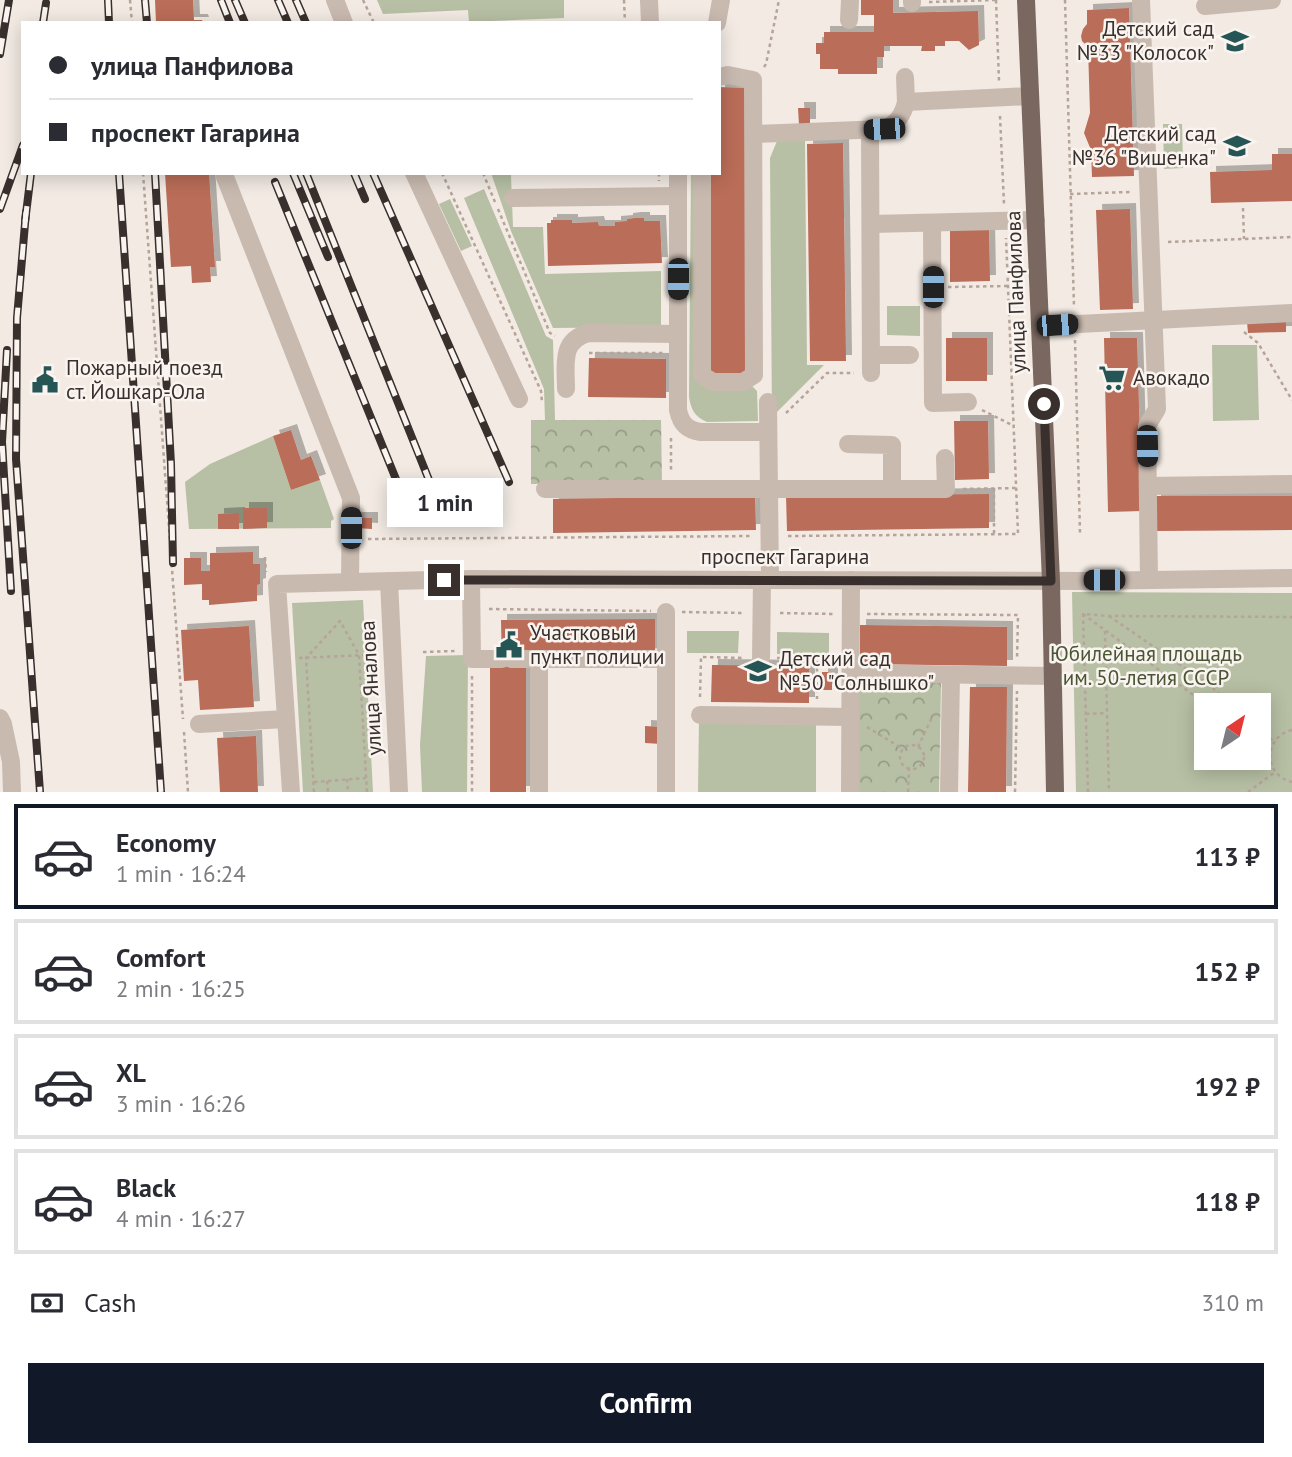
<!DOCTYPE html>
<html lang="en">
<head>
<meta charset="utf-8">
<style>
  :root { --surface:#fff; --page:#f2f2f3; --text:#2b2b33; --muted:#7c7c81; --line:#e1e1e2; --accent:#111827 }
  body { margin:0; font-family:"PT Sans",sans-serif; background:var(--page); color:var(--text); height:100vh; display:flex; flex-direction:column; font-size:26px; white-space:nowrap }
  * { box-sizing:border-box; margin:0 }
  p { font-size:23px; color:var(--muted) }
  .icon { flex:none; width:38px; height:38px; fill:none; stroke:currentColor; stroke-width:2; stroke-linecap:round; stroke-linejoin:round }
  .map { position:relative; height:792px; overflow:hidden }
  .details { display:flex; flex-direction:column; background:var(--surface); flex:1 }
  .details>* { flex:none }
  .guide { position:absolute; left:21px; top:21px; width:700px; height:154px; border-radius:0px; box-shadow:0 4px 18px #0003; display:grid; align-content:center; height:154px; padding:0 28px; background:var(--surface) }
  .needle { width:46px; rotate:35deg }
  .buttons { position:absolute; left:1194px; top:693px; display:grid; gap:14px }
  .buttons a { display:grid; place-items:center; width:77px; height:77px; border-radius:0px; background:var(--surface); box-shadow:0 4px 18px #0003; font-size:35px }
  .end { position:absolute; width:32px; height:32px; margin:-16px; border:9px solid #39302d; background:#fff; box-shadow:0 0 0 4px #fff }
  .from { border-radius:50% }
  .bubble { position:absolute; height:49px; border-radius:0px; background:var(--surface); box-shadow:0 4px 18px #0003; font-size:23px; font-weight:700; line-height:49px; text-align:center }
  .car { position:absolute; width:21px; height:42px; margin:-21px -10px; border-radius:9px; box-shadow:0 0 5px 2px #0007; background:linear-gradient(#222 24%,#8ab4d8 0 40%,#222 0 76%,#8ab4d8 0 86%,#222 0) }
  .guide b { display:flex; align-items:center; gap:24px; height:66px; font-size:26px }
  .guide b+b { border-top:2px solid var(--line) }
  .guide i { width:18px; height:18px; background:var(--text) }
  ul { padding:12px 0 0; list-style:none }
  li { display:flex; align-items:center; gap:21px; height:105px; margin:0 14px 10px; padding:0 14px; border:4px solid var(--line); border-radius:0px }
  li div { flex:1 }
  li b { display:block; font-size:26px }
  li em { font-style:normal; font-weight:700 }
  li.on { border-color:var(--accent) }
  li>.icon { width:63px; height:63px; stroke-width:1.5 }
  .pay { display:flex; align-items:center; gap:18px; height:77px; padding:0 28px; font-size:26px }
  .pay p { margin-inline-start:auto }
  .action { display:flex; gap:14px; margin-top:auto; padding:14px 28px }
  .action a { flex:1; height:80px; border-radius:0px; background:var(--accent); color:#fff; font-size:28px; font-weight:700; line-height:80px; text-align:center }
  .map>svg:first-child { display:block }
  .green { fill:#b7c0a4; fill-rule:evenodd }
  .forest { fill:url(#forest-crowns) }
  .building { fill:#ba6d59; filter:url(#shadow) }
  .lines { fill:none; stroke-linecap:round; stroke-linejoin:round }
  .path { stroke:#b5a49a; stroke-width:2.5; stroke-dasharray:3.5 3.5; stroke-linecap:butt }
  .minor { stroke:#c9bab0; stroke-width:18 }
  .major { stroke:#796760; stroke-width:18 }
  .rail-casing { stroke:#39302d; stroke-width:8 }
  .rail { stroke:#f9f4ef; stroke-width:5; stroke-dasharray:16; stroke-linecap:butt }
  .route { stroke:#39302d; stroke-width:9 }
  .labels { text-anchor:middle; stroke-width:5; stroke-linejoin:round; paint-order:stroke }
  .poi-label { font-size:21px; fill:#39302d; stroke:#f9f4ef; text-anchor:start }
  .street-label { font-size:21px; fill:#39302d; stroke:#f9f4ef }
  .park-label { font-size:21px; fill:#4a5533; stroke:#f9f4ef }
</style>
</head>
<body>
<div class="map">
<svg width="1292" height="792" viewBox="0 0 1292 792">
  <defs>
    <pattern id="forest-crowns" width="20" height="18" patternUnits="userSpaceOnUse" patternTransform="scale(1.75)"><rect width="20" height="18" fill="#b7c0a4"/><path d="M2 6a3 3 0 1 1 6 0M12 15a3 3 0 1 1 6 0" fill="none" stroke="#969c86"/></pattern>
    <filter id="shadow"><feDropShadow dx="6" dy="-6" stdDeviation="0" flood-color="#0004"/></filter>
  </defs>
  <rect width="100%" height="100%" fill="#f2eae3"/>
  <!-- green -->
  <g class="green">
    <path d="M377,0h187v18l-95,4 -1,-12 -85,4z"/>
    <path d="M1163,124h19l1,44 -19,1z"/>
    <path d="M777,141h28l2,224h17l-52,52 -2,-259z"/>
    <path d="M491,173h96l-76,2 2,52h30l2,47 116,-3v56l-108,1 -42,-97z"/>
    <path d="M691,173h9v207l50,4 7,7 1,30 -51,1c-12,-5 -16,-12 -18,-25z"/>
    <path d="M484,189l62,147 7,4 2,80h-10l-1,-31 -80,-191z"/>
    <path d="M450,199l22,47 -11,5 -22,-47z"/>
    <path d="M887,306h33v30l-33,-1z"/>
    <path d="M1212,345h45l2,75 -46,1z"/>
    <path d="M273,436l18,54 29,-10 14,39 -3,2v7l-142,1 -4,-47 25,-18z"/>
    <path d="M1072,592l220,1v199h-216zM1206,705h52v53h-52z"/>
    <path d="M363,600l10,192h-70l-11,-189z"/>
    <path d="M687,631h52l-1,22h-51z"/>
    <path d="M777,632l52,1v22l-52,-1z"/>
    <path d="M468,655l-1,137h-45l-2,-47 6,-89z"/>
    <path d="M699,720l117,2v70h-118z"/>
  </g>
  <!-- forest -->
  <g class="forest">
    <path d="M531,420h130l1,63 -131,1z"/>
    <path d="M859,681l82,1 -2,110h-82z"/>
  </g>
  <!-- building -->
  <g class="building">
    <path d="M155,0h38l1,20h8l1,3h-47z"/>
    <path d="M861,0h32v13l85,-2 1,34 -10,5 -10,-9h-14v5h-10v5h-14l1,-5h-38v11h-7v17h-39v-5h-18v-15h-4v-11h8v-11h50v-17h-13z"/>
    <path d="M1129,8l5,168 -42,1 -1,-27 -7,-17 6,-20 -2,-66 -6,-6 -1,-5 2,-7 4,-5v-14z"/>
    <path d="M719,87l26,1v289l-36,-1v-203h10z"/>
    <path d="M798,108h12v17h-11z"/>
    <path d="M843,143l3,218h-36l-3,-217z"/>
    <path d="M1272,154h20v47l-81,2 -1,-31 62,-2z"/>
    <path d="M165,173h44l6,94h-5l1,15 -19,1 -1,-17 -20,1z"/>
    <path d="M1130,209l3,100 -33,1 -4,-100z"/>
    <path d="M635,218h9v3h16l2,42 -114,3 -1,-43h4v-3h21v3l26,-1 1,4h16v-4l12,-1v-2z"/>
    <path d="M989,229l1,52 -40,1v-52z"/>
    <path d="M1286,317v15l-38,1 -1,-11z"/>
    <rect x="946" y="338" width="41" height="43"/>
    <path d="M1104,338h33l5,173 -34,1z"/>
    <path d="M589,358l77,1v39l-78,-1z"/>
    <path d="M954,421h34l1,58 -34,1z"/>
    <path d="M291,430l10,30 10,-4 9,24 -29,10 -18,-54z"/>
    <path d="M989,494v34l-202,3 -1,-35z"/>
    <path d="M755,496l1,34 -203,3v-34z"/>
    <path d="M1155,496h137v34l-137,1z"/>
    <path d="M243,508h24v20l-24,1z"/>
    <path d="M239,513v16h-21v-15z"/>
    <path d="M356,518h16v11l-16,-1z"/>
    <path d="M253,552v12h7v20l-3,1v16l-48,4v-5h-7v-16l-18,1v-27h17v13h9v-18z"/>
    <path d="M655,619v35l-129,11v127h-36v-126h12l-1,-46z"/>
    <path d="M860,625l147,2v39l-147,-2z"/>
    <path d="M249,626l5,81 -54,3 -2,-30 -14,1 -3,-51z"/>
    <path d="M712,665l97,1v37l-98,-1z"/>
    <rect x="822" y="672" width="10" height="18"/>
    <path d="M970,687h37l-1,105h-38z"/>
    <path d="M645,726l17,1v17l-17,-1z"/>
    <path d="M256,736l2,56h-38l-3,-54z"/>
  </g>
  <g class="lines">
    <!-- path -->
    <g class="path">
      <path d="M130,0l2,23"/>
      <path d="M363,0l11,23"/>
      <path d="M624,0l1,23"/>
      <path d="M996,0l3,81"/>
      <path d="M1065,0l9,306"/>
      <path d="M929,2l67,-2"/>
      <path d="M764,67l2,-3 13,-64"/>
      <path d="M1000,116l4,88"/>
      <path d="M143,173l40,546"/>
      <path d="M442,173l99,218 1,11"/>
      <path d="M483,173l12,29"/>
      <path d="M659,173v8"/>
      <path d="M1070,194l60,-2"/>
      <path d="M1243,208l1,31"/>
      <path d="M498,209l52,124 5,3"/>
      <path d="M1168,242l124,-5"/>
      <path d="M948,287l60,-1"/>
      <path d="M1244,332l14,11 34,57"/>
      <path d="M1075,340l5,193"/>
      <path d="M589,353h74"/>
      <path d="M982,410l32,16"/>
      <path d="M786,413l41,-40h27"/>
      <path d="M671,438v35"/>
      <path d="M994,488v46"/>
      <path d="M963,489l53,-1"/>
      <path d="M788,536l230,-2 -12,-296"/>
      <path d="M368,539l385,-3"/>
      <path d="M265,557l1,15"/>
      <path d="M489,609l162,2"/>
      <path d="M682,612l63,1"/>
      <path d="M780,613l53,1"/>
      <path d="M867,614l151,1 -1,45"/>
      <path d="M1083,614l117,86 12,5"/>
      <path d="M1109,616l102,70 19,19"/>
      <path d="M1105,631l4,161"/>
      <path d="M423,652l32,-1"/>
      <path d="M299,658l67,-3"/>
      <path d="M777,658l40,1v40"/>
      <path d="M472,676v116"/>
      <path d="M700,697l1,-40 44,1"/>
      <path d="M1086,714l21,-1"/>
      <path d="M867,727l36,22"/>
      <path d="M1258,730l16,11"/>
      <path d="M1292,730c-29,7 -29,45 0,52"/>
      <path d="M184,732l4,60"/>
      <circle cx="912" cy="757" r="12"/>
      <path d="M918,747l15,-32"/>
      <path d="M347,779l1,13"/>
      <path d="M327,781l1,11"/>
      <path d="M314,782l52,-4"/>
      <path d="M314,792l-8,-134 34,-37 19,34 8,137"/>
      <path d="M908,792l1,-23"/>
      <path d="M1015,792l2,-101"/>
      <path d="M1088,792l-5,-178 26,2 183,1"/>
      <path d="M1248,792l27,-20"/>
    </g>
    <!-- minor -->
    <g class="minor">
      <path d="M335,0l9,23"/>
      <path d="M649,0l1,23"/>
      <path d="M912,0v3"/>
      <path d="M1141,0l16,409 -10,17 2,154"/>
      <path d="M1205,6l67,-6"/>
      <path d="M849,20l1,-20"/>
      <path d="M717,23l4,-23"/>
      <path d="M905,77l1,25"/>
      <path d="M870,129l1,244"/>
      <path d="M754,134l130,-5c13,-5 19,-14 22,-27l124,-6"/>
      <path d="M414,173l105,226"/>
      <path d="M678,173v237c3,14 9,20 23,22h67"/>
      <path d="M702,173v202l11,7h30l11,-7 -1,-295 -25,-5 -9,2"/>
      <path d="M225,177l126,321 -1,84"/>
      <path d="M513,198l165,-2"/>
      <path d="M932,223l1,180 35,-1"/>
      <path d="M871,224l165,-4"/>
      <path d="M1040,326l252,-13"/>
      <path d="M871,355h39"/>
      <path d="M566,389c0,-24 -6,-48 22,-56l90,1"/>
      <path d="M768,402l2,178"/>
      <path d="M848,444l44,1v44"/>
      <path d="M1148,486l144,-2"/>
      <path d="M545,489h401l-1,-31"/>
      <path d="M471,579l1,80h30"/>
      <path d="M389,581l10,211"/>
      <path d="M761,658l1,-78"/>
      <path d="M511,659h155"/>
      <path d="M539,659v133"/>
      <path d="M851,673l202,3"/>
      <path d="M700,715l150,2"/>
      <path d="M0,718l3,6 8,38 1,30"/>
      <path d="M199,724l87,-5"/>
      <path d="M291,792l-14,-208 194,-5 611,2 210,-3"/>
      <path d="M666,792v-180"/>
      <path d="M850,792l1,-212"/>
      <path d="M949,792l2,-117"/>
    </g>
    <!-- major -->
    <path class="major" d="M1026,0l25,581 4,211"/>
    <!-- rail casing -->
    <g class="rail-casing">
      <g id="rail">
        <path d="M108,0l1,23"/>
        <path d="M145,0l2,23"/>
        <path d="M221,0l9,23"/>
        <path d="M235,0l10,23"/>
        <path d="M278,0l10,23"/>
        <path d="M296,0l10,23"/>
        <path d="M43,23l3,-20"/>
        <path d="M0,54l9,-54"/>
        <path d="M119,173l42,619"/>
        <path d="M155,173l16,291 2,99"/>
        <path d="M293,173l35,84"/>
        <path d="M306,173l129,322"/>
        <path d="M354,173l11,26"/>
        <path d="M373,173l136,309"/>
        <path d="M275,182l125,307"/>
        <path d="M0,209l23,-64"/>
        <path d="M26,212l-9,106 -1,141 24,333"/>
        <path d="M25,222l6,-49"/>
        <path d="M7,350l-5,92 9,149"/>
      </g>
    </g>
    <!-- rail -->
    <use href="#rail" class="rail"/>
  </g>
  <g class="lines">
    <!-- route -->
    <path class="route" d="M444,580l607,1 -7,-177"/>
  </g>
  <!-- icons -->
  <defs>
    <g id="school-bare" transform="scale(2.1)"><path d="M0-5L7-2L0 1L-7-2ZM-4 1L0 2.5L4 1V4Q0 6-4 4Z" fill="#265556" stroke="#f9f4ef" stroke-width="2.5" paint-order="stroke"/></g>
    <g id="supermarket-bare" transform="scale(2.1)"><path d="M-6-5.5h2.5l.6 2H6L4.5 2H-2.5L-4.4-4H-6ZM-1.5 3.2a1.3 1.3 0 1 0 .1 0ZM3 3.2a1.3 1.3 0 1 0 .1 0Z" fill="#265556" stroke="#f9f4ef" stroke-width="2.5" paint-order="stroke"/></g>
    <g id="civic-bare" transform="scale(2.1)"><path d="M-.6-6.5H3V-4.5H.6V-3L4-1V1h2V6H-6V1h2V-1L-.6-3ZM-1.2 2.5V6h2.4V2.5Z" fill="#265556" stroke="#f9f4ef" stroke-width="2.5" paint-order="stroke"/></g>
  </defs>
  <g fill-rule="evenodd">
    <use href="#school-bare" x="1235" y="41"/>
    <use href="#school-bare" x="1237" y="146"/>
    <use href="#supermarket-bare" x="1112" y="378"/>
    <use href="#civic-bare" x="45" y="380"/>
    <use href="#civic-bare" x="509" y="645"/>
    <use href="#school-bare" x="758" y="671"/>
  </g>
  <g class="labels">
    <!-- poi labels -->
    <g class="poi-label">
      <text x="1214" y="36" text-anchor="end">Детский сад<tspan x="1214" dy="24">№33 "Колосок"</tspan></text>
      <text x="1216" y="141" text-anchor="end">Детский сад<tspan x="1216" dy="24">№36 "Вишенка"</tspan></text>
      <text x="66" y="375">Пожарный поезд<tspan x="66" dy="24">ст. Йошкар-Ола</tspan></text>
      <text x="1133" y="385">Авокадо</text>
      <text x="530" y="640">Участковый<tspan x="530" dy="24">пункт полиции</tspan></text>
      <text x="779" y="666">Детский сад<tspan x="779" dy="24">№50 "Солнышко"</tspan></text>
    </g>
    <!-- street labels -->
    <g class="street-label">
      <text transform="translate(1016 292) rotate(-92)" y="7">улица Панфилова</text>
      <text x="785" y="564">проспект Гагарина</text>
      <text transform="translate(371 688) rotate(-93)" y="7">улица Яналова</text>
    </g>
    <!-- park labels -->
    <g class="park-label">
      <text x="1146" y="661">Юбилейная площадь<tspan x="1146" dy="24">им. 50-летия СССР</tspan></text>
    </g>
  </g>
</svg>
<div class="buttons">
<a><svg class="needle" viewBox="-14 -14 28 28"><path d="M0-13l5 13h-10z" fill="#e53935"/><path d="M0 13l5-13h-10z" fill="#7c7c81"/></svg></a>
</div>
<i class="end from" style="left:1044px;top:404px"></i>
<i class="end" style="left:444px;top:580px"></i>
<div class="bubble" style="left:387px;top:478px;width:116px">1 min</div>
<i class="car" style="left:884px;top:129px;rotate:268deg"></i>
<i class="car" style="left:678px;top:279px;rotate:180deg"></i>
<i class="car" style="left:933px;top:287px;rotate:0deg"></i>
<i class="car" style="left:1057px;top:325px;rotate:86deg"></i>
<i class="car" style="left:1147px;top:446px;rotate:179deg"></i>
<i class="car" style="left:351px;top:528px;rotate:0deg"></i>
<i class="car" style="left:1104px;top:580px;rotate:270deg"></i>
<div class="guide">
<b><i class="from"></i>улица Панфилова</b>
<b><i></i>проспект Гагарина</b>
</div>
</div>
<section class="details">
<ul>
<li class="on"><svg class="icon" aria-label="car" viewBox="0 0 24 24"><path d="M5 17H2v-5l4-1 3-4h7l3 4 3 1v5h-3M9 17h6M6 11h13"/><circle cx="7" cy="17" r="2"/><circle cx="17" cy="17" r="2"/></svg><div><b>Economy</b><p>1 min · 16:24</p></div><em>113 ₽</em></li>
<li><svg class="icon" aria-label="car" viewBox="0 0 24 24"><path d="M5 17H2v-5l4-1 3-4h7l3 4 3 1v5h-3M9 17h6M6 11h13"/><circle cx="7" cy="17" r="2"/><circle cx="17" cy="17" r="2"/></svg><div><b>Comfort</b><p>2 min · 16:25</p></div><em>152 ₽</em></li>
<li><svg class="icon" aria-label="car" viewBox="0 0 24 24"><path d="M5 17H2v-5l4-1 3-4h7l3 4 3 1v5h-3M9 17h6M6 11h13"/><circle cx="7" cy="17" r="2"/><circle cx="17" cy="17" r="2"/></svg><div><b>XL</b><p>3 min · 16:26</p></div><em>192 ₽</em></li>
<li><svg class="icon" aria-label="car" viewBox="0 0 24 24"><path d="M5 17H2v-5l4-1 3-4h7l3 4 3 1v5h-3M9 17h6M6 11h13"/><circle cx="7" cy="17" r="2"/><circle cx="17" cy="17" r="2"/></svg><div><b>Black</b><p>4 min · 16:27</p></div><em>118 ₽</em></li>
</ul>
<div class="pay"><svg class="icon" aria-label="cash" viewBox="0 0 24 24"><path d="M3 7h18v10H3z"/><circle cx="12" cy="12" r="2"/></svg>Cash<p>310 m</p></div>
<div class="action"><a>Confirm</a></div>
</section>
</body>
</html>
